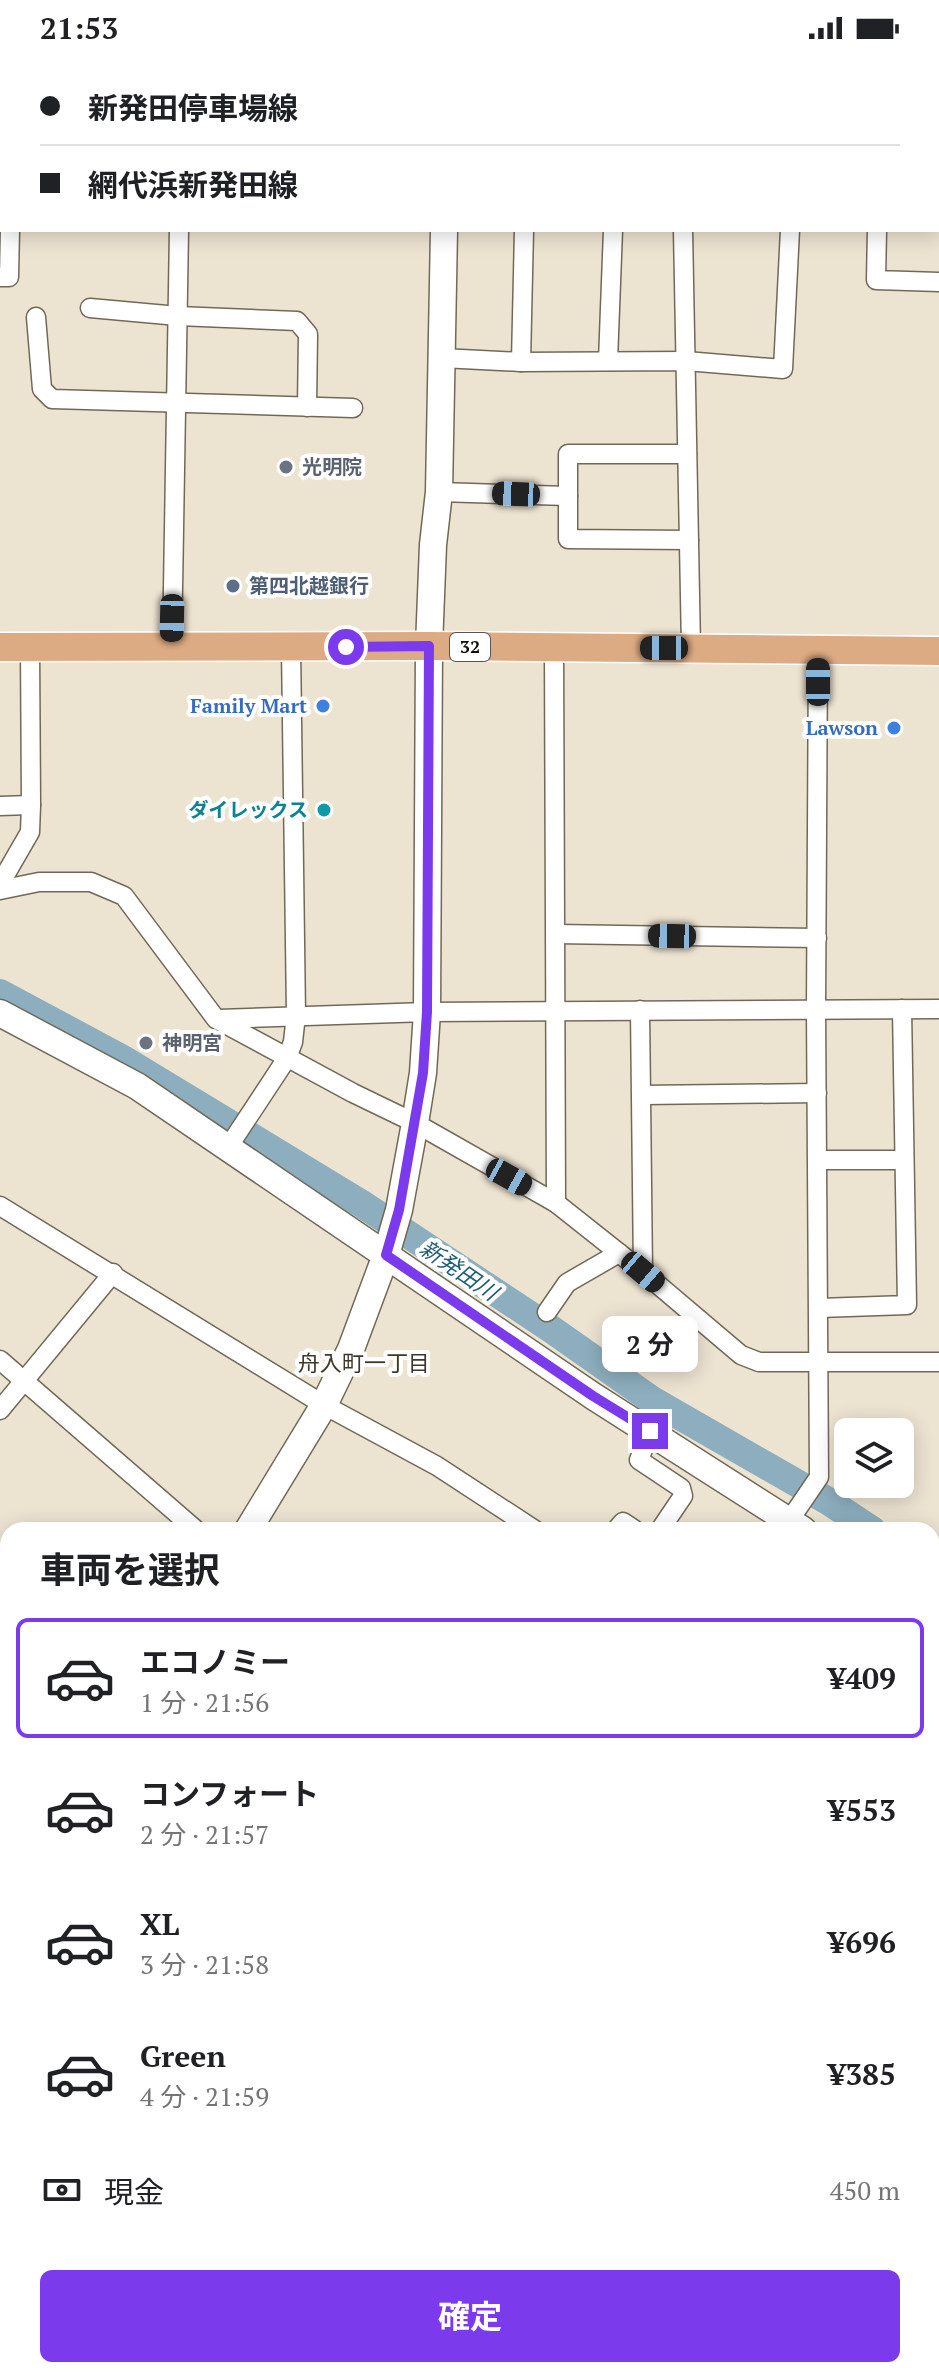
<!DOCTYPE html>
<html lang="ja">
<head>
<meta charset="utf-8">
<style>
  :root { --surface:#fff; --page:#f2f2f2; --text:#202124; --muted:#757577; --line:#e0e0e0; --accent:#7c3aed }
  body { margin:0; font-family:"PT Serif","Noto Sans JP",serif; background:var(--page); color:var(--text); height:100vh; display:flex; flex-direction:column; font-size:30px; white-space:nowrap }
  * { box-sizing:border-box; margin:0 }
  p { font-size:26px; color:var(--muted) }
  .icon { flex:none; width:44px; height:44px; fill:none; stroke:currentColor; stroke-width:2; stroke-linecap:round; stroke-linejoin:round }
  .map { position:relative; flex:1; overflow:hidden }
  .panel { position:absolute; left:0px; top:1466px; width:940px; height:856px; display:flex; flex-direction:column; background:var(--surface); border-radius:24px 24px 0 0; box-shadow:0 4px 20px #0003 }
  .panel>* { flex:none }
  .banner { position:absolute; left:0px; top:0px; width:940px; height:176px; box-shadow:0 4px 20px #0003; display:grid; align-content:center; height:176px; padding:0 40px; background:var(--surface) }
  .controls { position:absolute; left:834px; top:1362px; display:grid; gap:16px }
  .controls a { display:grid; place-items:center; width:80px; height:80px; border-radius:12px; background:var(--surface); box-shadow:0 4px 20px #0003; font-size:40px }
  .end { position:absolute; width:36px; height:36px; margin:-18px; border:10px solid #7c3aed; background:#fff; box-shadow:0 0 0 4px #fff }
  .from { border-radius:50% }
  .bubble { position:absolute; height:56px; border-radius:12px; background:var(--surface); box-shadow:0 4px 20px #0003; font-size:26px; font-weight:700; line-height:56px; text-align:center }
  .car { position:absolute; width:24px; height:48px; margin:-24px -12px; border-radius:10px; box-shadow:0 0 6px 2px #0007; background:linear-gradient(#222 24%,#8ab4d8 0 40%,#222 0 76%,#8ab4d8 0 86%,#222 0) }
  .banner b { display:flex; align-items:center; gap:28px; height:76px; font-size:30px }
  .banner b+b { border-top:2px solid var(--line) }
  .banner i { width:20px; height:20px; background:var(--text) }
  ul { padding:0; list-style:none }
  li { display:flex; align-items:center; gap:24px; height:120px; margin:0 16px 12px; padding:0 24px; border:4px solid transparent; border-radius:12px }
  li div { flex:1 }
  li b { display:block; font-size:30px }
  li em { font-style:normal; font-weight:700 }
  li.current { border-color:var(--accent) }
  li>.icon { width:72px; height:72px; stroke-width:1.5 }
  h2 { padding:0 40px; font-size:36px; line-height:96px }
  .pay { display:flex; align-items:center; gap:20px; height:88px; padding:0 40px; font-size:30px }
  .pay p { margin-inline-start:auto }
  .button { display:flex; gap:16px; margin-top:auto; padding:16px 40px }
  .button a { flex:1; height:92px; border-radius:12px; background:var(--accent); color:#fff; font-size:32px; font-weight:700; line-height:92px; text-align:center }
  .status { display:flex; justify-content:space-between; align-items:center; height:56px; padding:0 40px; background:var(--surface); direction:ltr }
  .status svg { height:22px; fill:currentColor }
  .map>svg:first-child { display:block }
  .lines { fill:none; stroke-linecap:round; stroke-linejoin:round }
  .river { stroke:#8daebe; stroke-width:28 }
  .street-casing { stroke:#716958; stroke-width:21 }
  .secondary-casing { stroke:#716958; stroke-width:29 }
  .primary-casing { stroke:#fff; stroke-width:31 }
  .street { stroke:#fff; stroke-width:18 }
  .secondary { stroke:#fff; stroke-width:26 }
  .primary { stroke:#ddab83; stroke-width:28 }
  .route { stroke:#7c3aed; stroke-width:10 }
  .worship-dot { fill:#6b7280; stroke:#fff; stroke-width:3 }
  .service-dot { fill:#5c6f8a; stroke:#fff; stroke-width:3 }
  .shop-dot { fill:#3f7fe0; stroke:#fff; stroke-width:3 }
  .culture-dot { fill:#0f9aa8; stroke:#fff; stroke-width:3 }
  .labels { text-anchor:middle; stroke-width:8; stroke-linejoin:round; paint-order:stroke }
  .shield { fill:#fff; stroke:#585651; stroke-width:2 }
  .shield-label { font-size:18px; font-weight:bold; fill:#100d07 }
  .worship-label { font-size:20px; font-weight:bold; fill:#5b616d; stroke:#fff; text-anchor:start }
  .service-label { font-size:20px; font-weight:bold; fill:#4e5e75; stroke:#fff; text-anchor:start }
  .shop-label { font-size:20px; font-weight:bold; fill:#366cbe; stroke:#fff; text-anchor:end }
  .culture-label { font-size:20px; font-weight:bold; fill:#0d838f; stroke:#fff; text-anchor:end }
  .water-label { font-size:22px; font-style:italic; fill:#215e76; stroke:#fff }
  .neighbourhood-label { font-size:22px; fill:#3f3829; stroke:#fff }
</style>
</head>
<body>
<div class="status"><b>21:53</b><svg viewBox="0 0 49 12"><path d="M0 12V9h3v3zM5 12V6h3v6zM10 12V3h3v9zM15 12V0h3v12zM26 1h20v11H26zM47 4h2v5h-2z"/></svg></div>
<div class="map">
<svg width="939" height="2322" viewBox="0 0 939 2322">
  <rect width="100%" height="100%" fill="#ede3d1"/>
  <g class="lines">
    <!-- river -->
    <g class="river">
      <path d="M0,937l123,66 239,145 189,125 101,71 176,101 44,29"/>
      <path d="M932,1514l7,4"/>
    </g>
    <!-- street casing -->
    <g class="street-casing">
      <g id="street">
        <path d="M294,0v2"/>
        <path d="M182,2v-2"/>
        <path d="M527,2v-2"/>
        <path d="M606,2v-2"/>
        <path d="M938,60h1"/>
        <path d="M0,128h2"/>
        <path d="M938,147h1"/>
        <path d="M683,174l8,418"/>
        <path d="M877,174l-1,50 63,2"/>
        <path d="M0,221h9l1,-47"/>
        <path d="M90,252l88,8 119,5 11,13 -1,73"/>
        <path d="M36,261l6,72 10,10 301,9"/>
        <path d="M442,302l79,4 165,-1 97,8 7,-139"/>
        <path d="M608,305l5,-131"/>
        <path d="M521,306l3,-132"/>
        <path d="M687,398h-119v85l121,1"/>
        <path d="M439,436l129,4"/>
        <path d="M554,591l2,556"/>
        <path d="M172,592l7,-418"/>
        <path d="M0,750l31,-1"/>
        <path d="M0,828l30,-52 1,-27 -1,-158"/>
        <path d="M0,834l39,-8h52l33,14 92,123 137,74 62,30 141,80 87,69 98,83 18,7h180"/>
        <path d="M556,878l261,4"/>
        <path d="M640,954l3,262"/>
        <path d="M219,963l208,-7 512,-3"/>
        <path d="M642,1039l175,-2"/>
        <path d="M227,1093l60,-91 6,-16 3,-27 -5,-368"/>
        <path d="M818,1104h86"/>
        <path d="M0,1150l324,199 113,61 98,64"/>
        <path d="M819,1252l88,-3 -5,-296"/>
        <path d="M547,1256l20,-29 52,-30"/>
        <path d="M0,1304l196,170"/>
        <path d="M0,1354l113,-137"/>
        <path d="M650,1375l-11,29 42,28 2,8 -23,34"/>
        <path d="M789,1465l30,-44 -3,-468 2,-359"/>
        <path d="M616,1474l7,-8 12,8"/>
        <path d="M0,1610l8,-9"/>
        <path d="M0,1646l8,7"/>
        <path d="M932,1882l7,12"/>
        <path d="M932,2037l7,-4"/>
        <path d="M0,2130l8,-9"/>
        <path d="M0,2163l8,7"/>
        <path d="M0,2200l8,-8"/>
        <path d="M172,2314l9,8"/>
        <path d="M10,2322l7,-8"/>
        <path d="M491,2322l7,-8"/>
      </g>
    </g>
    <!-- secondary casing -->
    <g class="secondary-casing">
      <g id="secondary">
        <path d="M416,0v2"/>
        <path d="M0,957l137,73 456,310 210,134"/>
        <path d="M248,1474l76,-125 27,-56 35,-94 13,-45 16,-87 8,-50 4,-61 2,-366 4,-101 6,-53 5,-262"/>
        <path d="M932,1559l7,5"/>
        <path d="M932,1705l7,-7"/>
        <path d="M0,1771l8,-10"/>
        <path d="M0,1995l8,7"/>
        <path d="M369,2314l9,8"/>
        <path d="M144,2322l7,-8"/>
      </g>
    </g>
    <!-- primary casing -->
    <g class="primary-casing">
      <path id="primary" d="M0,591l429,-1 510,5"/>
    </g>
    <!-- street -->
    <use href="#street" class="street"/>
    <!-- secondary -->
    <use href="#secondary" class="secondary"/>
    <!-- primary -->
    <use href="#primary" class="primary"/>
  </g>
  <g class="lines">
    <!-- route -->
    <path class="route" d="M346,591l83,-1 -2,366 -4,61 -24,137 -13,45 207,141 57,35"/>
  </g>
  <!-- markers -->
  <g class="worship-dot">
    <circle cx="286" cy="411" r="8"/>
    <circle cx="146" cy="987" r="8"/>
  </g>
  <circle class="service-dot" cx="233" cy="530" r="8"/>
  <g class="shop-dot">
    <circle cx="323" cy="650" r="8"/>
    <circle cx="894" cy="672" r="8"/>
  </g>
  <circle class="culture-dot" cx="324" cy="754" r="8"/>
  <g class="labels">
    <!-- shield labels -->
    <rect class="shield" x="450" y="577" width="40" height="28" rx="6"/>
    <g class="shield-label">
      <text x="470" y="597">32</text>
    </g>
    <!-- worship labels -->
    <g class="worship-label">
      <text x="302" y="418">光明院</text>
      <text x="162" y="994">神明宮</text>
    </g>
    <!-- service labels -->
    <g class="service-label">
      <text x="249" y="537">第四北越銀行</text>
    </g>
    <!-- shop labels -->
    <g class="shop-label">
      <text x="307" y="657">Family Mart</text>
      <text x="878" y="679">Lawson</text>
    </g>
    <!-- culture labels -->
    <g class="culture-label">
      <text x="308" y="761">ダイレックス</text>
    </g>
    <!-- water labels -->
    <g class="water-label">
      <text transform="translate(459 1214) rotate(34)" y="8">新発田川</text>
    </g>
    <!-- neighbourhood labels -->
    <g class="neighbourhood-label">
      <text x="364" y="1315">舟入町一丁目</text>
    </g>
  </g>
</svg>
<div class="controls">
<a><svg class="icon" aria-label="layers" viewBox="0 0 24 24"><path d="M12 4l9 5-9 5-9-5zM3 14l9 5 9-5"/></svg></a>
</div>
<i class="end from" style="left:346px;top:591px"></i>
<i class="end" style="left:650px;top:1375px"></i>
<div class="bubble" style="left:602px;top:1260px;width:96px">2 分</div>
<i class="car" style="left:516px;top:438px;rotate:272deg"></i>
<i class="car" style="left:172px;top:562px;rotate:181deg"></i>
<i class="car" style="left:664px;top:592px;rotate:270deg"></i>
<i class="car" style="left:818px;top:626px;rotate:0deg"></i>
<i class="car" style="left:672px;top:880px;rotate:271deg"></i>
<i class="car" style="left:509px;top:1121px;rotate:119deg"></i>
<i class="car" style="left:643px;top:1216px;rotate:130deg"></i>
<div class="banner">
<b><i class="from"></i>新発田停車場線</b>
<b><i></i>網代浜新発田線</b>
</div>
<section class="panel">
<h2>車両を選択</h2>
<ul>
<li class="current"><svg class="icon" aria-label="car" viewBox="0 0 24 24"><path d="M5 17H2v-5l4-1 3-4h7l3 4 3 1v5h-3M9 17h6M6 11h13"/><circle cx="7" cy="17" r="2"/><circle cx="17" cy="17" r="2"/></svg><div><b>エコノミー</b><p>1 分 · 21:56</p></div><em>¥409</em></li>
<li><svg class="icon" aria-label="car" viewBox="0 0 24 24"><path d="M5 17H2v-5l4-1 3-4h7l3 4 3 1v5h-3M9 17h6M6 11h13"/><circle cx="7" cy="17" r="2"/><circle cx="17" cy="17" r="2"/></svg><div><b>コンフォート</b><p>2 分 · 21:57</p></div><em>¥553</em></li>
<li><svg class="icon" aria-label="car" viewBox="0 0 24 24"><path d="M5 17H2v-5l4-1 3-4h7l3 4 3 1v5h-3M9 17h6M6 11h13"/><circle cx="7" cy="17" r="2"/><circle cx="17" cy="17" r="2"/></svg><div><b>XL</b><p>3 分 · 21:58</p></div><em>¥696</em></li>
<li><svg class="icon" aria-label="car" viewBox="0 0 24 24"><path d="M5 17H2v-5l4-1 3-4h7l3 4 3 1v5h-3M9 17h6M6 11h13"/><circle cx="7" cy="17" r="2"/><circle cx="17" cy="17" r="2"/></svg><div><b>Green</b><p>4 分 · 21:59</p></div><em>¥385</em></li>
</ul>
<div class="pay"><svg class="icon" aria-label="cash" viewBox="0 0 24 24"><path d="M3 7h18v10H3z"/><circle cx="12" cy="12" r="2"/></svg>現金<p>450 m</p></div>
<div class="button"><a>確定</a></div>
</section>
</div>
</body>
</html>
